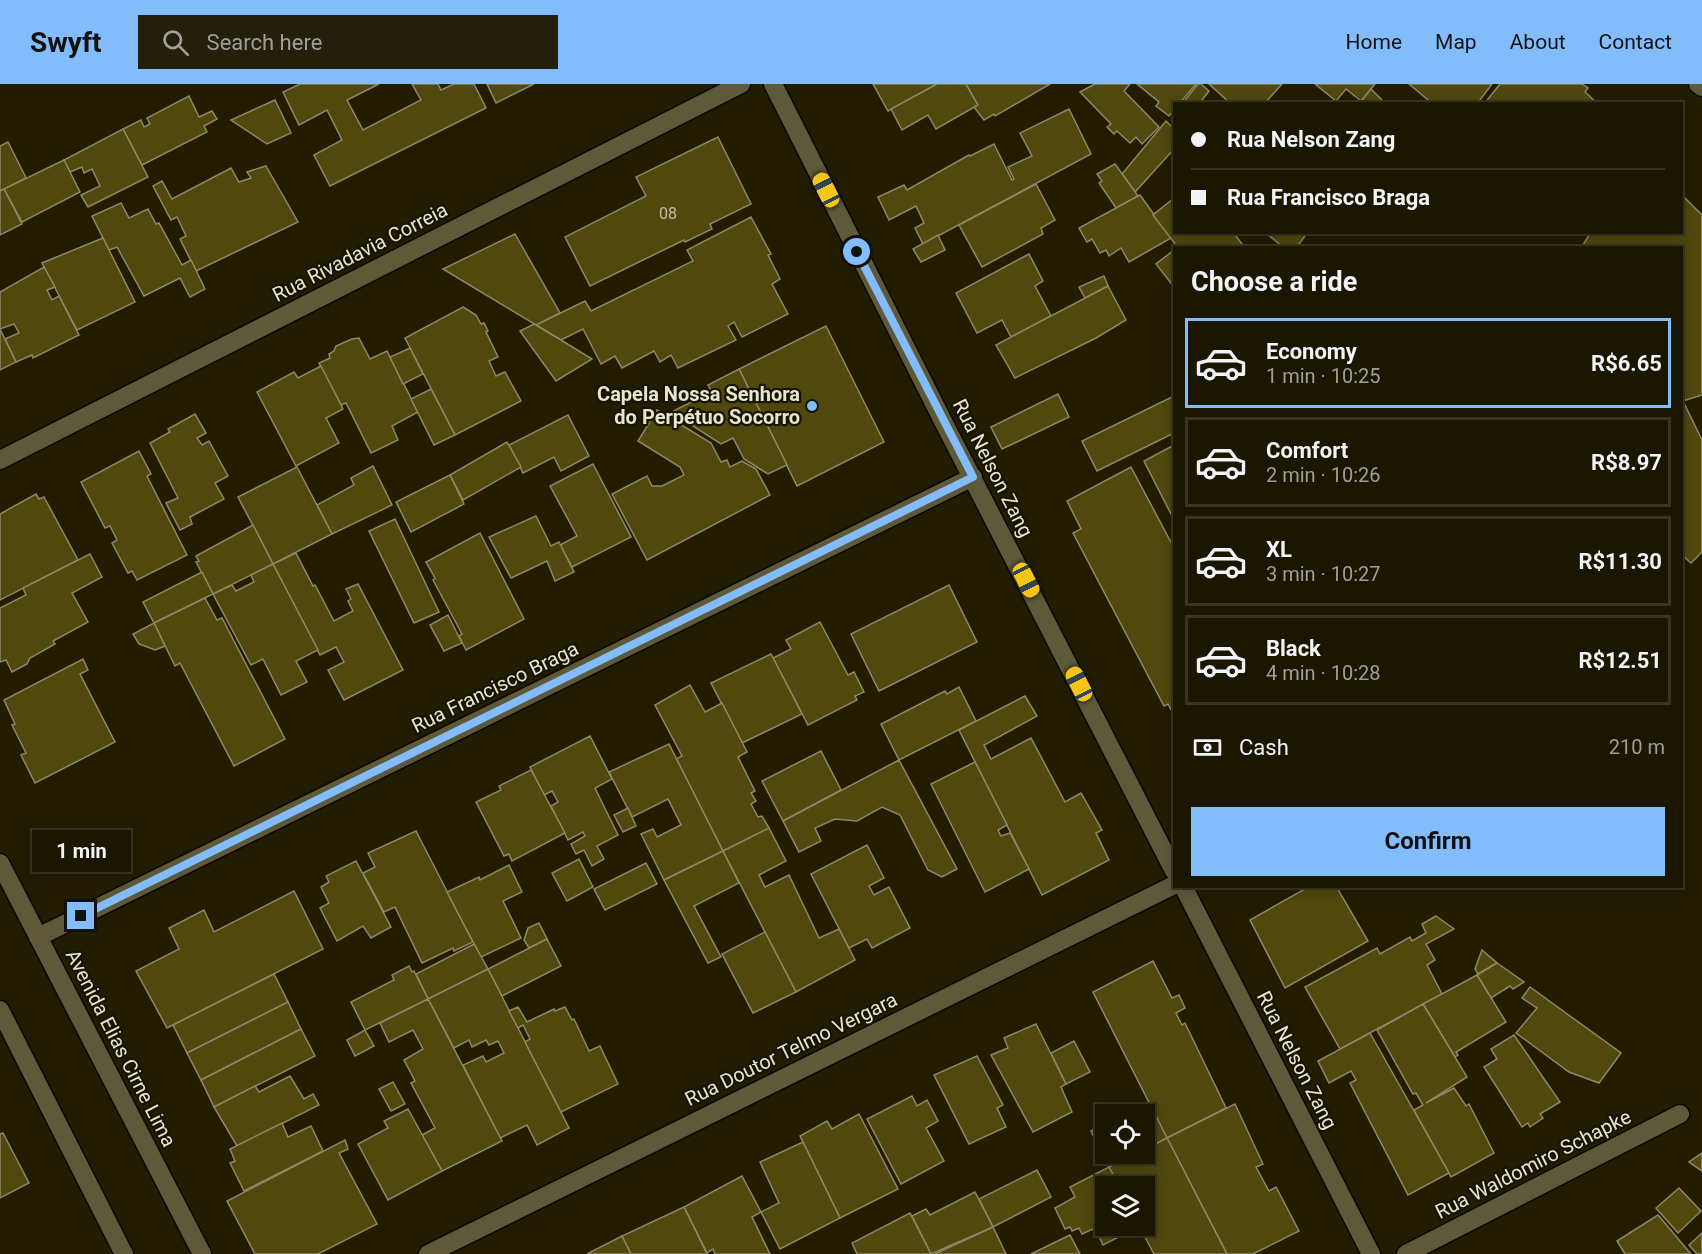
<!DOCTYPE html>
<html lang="en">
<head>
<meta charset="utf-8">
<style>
  :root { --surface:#1a1600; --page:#231f0a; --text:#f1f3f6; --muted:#9f9f99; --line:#383522; --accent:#82bcfa }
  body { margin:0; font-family:Roboto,sans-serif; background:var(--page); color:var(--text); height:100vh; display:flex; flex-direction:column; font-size:22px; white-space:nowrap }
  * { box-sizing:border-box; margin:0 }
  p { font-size:20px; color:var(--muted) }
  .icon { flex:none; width:33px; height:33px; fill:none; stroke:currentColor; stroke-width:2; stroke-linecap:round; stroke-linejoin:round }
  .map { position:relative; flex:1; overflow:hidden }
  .side { position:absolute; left:1173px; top:162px; width:510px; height:642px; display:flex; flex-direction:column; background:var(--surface); border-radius:0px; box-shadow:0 3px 15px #0003,0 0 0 2px var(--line) }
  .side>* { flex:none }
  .hud { position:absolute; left:1173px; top:18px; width:510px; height:132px; border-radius:0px; box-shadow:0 3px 15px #0003,0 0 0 2px var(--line); display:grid; align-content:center; height:132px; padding:0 18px; background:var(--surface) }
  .tools { position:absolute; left:1095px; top:1020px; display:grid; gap:12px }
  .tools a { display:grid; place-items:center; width:60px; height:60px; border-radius:0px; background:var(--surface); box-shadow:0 3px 15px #0003,0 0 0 2px var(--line); font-size:30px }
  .end { position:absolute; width:27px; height:27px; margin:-14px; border:8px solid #82bcfa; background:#111; box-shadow:0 0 0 3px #111 }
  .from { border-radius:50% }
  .bubble { position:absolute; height:42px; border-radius:0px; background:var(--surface); box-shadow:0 3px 15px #0003,0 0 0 2px var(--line); font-size:20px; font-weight:700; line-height:42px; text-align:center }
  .car { position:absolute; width:18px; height:36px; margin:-18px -9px; border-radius:8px; box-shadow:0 0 4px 2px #0007; background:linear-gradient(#f5c518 24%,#345 0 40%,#f5c518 0 76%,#345 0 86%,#f5c518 0) }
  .hud b { display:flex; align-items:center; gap:21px; height:57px; font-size:22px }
  .hud b+b { border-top:2px solid var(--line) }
  .hud i { width:15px; height:15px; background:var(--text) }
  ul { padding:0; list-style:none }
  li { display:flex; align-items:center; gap:18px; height:90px; margin:0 12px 9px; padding:0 6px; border:3px solid var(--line); border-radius:0px }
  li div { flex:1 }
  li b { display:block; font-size:22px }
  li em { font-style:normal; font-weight:700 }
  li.current { border-color:var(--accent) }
  li>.icon { width:54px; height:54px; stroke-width:1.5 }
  h2 { padding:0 18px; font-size:27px; line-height:72px }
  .pay { display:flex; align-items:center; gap:15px; height:66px; padding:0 18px; font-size:22px }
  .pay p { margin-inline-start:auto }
  .primary-button { display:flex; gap:12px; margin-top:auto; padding:12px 18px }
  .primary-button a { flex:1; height:69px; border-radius:0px; background:var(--accent); color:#111; font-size:24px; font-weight:700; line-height:69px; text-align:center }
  header { display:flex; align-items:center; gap:36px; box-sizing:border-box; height:84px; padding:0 30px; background:var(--accent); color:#111 }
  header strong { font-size:28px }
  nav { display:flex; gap:33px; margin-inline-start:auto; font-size:21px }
  .search { width:420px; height:54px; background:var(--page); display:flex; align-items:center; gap:15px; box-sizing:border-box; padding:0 21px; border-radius:0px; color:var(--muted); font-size:22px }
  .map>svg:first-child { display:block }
  .building { fill:#50480d; stroke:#8d8866; stroke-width:1.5 }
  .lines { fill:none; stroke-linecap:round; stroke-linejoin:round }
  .minor-casing { stroke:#0b0700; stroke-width:21 }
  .minor { stroke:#5e5939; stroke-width:18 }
  .route { stroke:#82bcfa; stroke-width:8 }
  .poi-dot { fill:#82bcfa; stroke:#171400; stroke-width:2 }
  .labels { text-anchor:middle; stroke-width:4.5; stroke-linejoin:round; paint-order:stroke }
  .number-label { font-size:16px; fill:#c0bda1 }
  .street-label { font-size:20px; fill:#e6e4d2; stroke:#171400 }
  .poi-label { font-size:20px; font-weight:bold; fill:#e6e4d2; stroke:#171400; text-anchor:end }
</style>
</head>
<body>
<header>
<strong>Swyft</strong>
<div class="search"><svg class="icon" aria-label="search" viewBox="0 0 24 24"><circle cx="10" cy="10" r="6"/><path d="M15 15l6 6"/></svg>Search here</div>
<nav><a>Home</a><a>Map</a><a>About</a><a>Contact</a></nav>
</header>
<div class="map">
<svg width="1702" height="1170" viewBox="0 0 1702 1170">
  <rect width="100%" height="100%" fill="#221d00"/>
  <!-- building -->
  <g class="building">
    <path d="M300,0h79l-32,16 16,30 58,-30 -9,-16h26l3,6 13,-6h20l12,24 -156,78 -16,-31 28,-15 -15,-30 -28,15 -16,-33z"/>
    <path d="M487,0h47l-38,19z"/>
    <path d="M873,0h64l-49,27z"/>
    <path d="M937,0h29l12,21 -42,24 -8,-14 -26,15 -11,-21z"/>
    <path d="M966,0h84l-55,32 -1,-2 -10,6 -10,-13 4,-2z"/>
    <path d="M1095,0h35l-6,7 35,36 -17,17 -6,-7 -6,6 -13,-12 -3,3 -7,-7 4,-3 -31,-32z"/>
    <path d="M1137,0h59l-17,20h-5v6l-5,6 -13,-10 3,-4z"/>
    <path d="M1198,0h3l8,7 -10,13h-17z"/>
    <path d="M1209,0h73l-18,20h-33z"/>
    <path d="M1315,0h60l-14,17 -15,-12 -10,12z"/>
    <path d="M1409,0h83l-15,20h-44z"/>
    <path d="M1500,0h82l6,4 -3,4 13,12h-114z"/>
    <path d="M1371,5l15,15h-27z"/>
    <path d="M189,12l10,21 13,-6 5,8 -13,7 3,6 -65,33 -19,-36 18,-9 3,7 6,-3 -3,-6z"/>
    <path d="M275,16l16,33 -24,11 -36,-24z"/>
    <path d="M1069,25l22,45 -168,90 -8,-16 9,-5 -8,-17 -27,14 -11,-23 26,-12 3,5 62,-35 1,1 24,-12 18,36 2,-1 -6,-12 24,-11 -12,-23z"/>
    <path d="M1166,37l8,8v20l-39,43 -13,-18z"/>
    <path d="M123,45l25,48 -60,30 -7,-12 19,-9 -8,-17 -8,4 -2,-6 -12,5 -6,-12z"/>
    <path d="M718,53l33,67 -41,20 2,5 -27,13 -1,-2 -94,46 -25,-49 81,-41 -10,-19z"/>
    <path d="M8,58l18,36 -26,13v-45z"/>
    <path d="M64,76l16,32 -58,30 -18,-33z"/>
    <path d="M1115,80l23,32 -22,12 -17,-25 3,-2 -5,-7z"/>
    <path d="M266,82l32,56 -102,49 -16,-32 6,-3 -9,-19 -6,3 -18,-34 9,-5 10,18 59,-31 8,14 12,-4 -4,-6z"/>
    <path d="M1036,100l19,36 -14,8 2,6 -61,33 -23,-42z"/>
    <path d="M4,105l18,35 -22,11v-44z"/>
    <path d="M1140,111l31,43 -42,24 -8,-14 -12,8 -3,-6 -6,3 -8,-14 -5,3 -8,-14z"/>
    <path d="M1682,111l20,20v180l-19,6 19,39v112l-11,11 -9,-8v-307h-101l10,-16h91z"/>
    <path d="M1174,114v34h59l12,16h-67l-25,-33z"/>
    <path d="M121,119l8,15 19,-9 8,15 3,-1 23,42 9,-5 14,29 -15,8 -10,-19 -36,18 -27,-49 -8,3 -17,-34z"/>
    <path d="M751,133l20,37 -3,1 12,24 -8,5 16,30 -46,23 -8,-15 -6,4 8,14 -58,28 -7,-13 -11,7 -6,-11 -32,17 -7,-12 -14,8 -18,-35 -22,11 -25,-15 49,-24 6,10 102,-50 -6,-11z"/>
    <path d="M1265,148h43l-12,16h-12z"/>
    <path d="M515,150l45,79 -24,12 -93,-56z"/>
    <path d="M938,151l7,15 -24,12 -8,-13z"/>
    <path d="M103,154l32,64 -58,28 -35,-67z"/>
    <path d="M1174,166v37l-18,-23z"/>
    <path d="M1029,170l14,27 -8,5 16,30 -40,21 -9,-17 -25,13 -21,-40z"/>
    <path d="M44,183l11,20 -8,3 5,10 7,-4 20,39 -46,23 -1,-3 -16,7 -11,-23 14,-6 -5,-9 -14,5v-37z"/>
    <path d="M1104,192l4,10 -23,12 -6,-11z"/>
    <path d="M1108,202l18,34 -30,18 -81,40 -19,-33z"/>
    <path d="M463,223l13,8 5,9 3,-1 4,8 -2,1 12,25 -9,4 7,15 9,-4 16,29 -66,34 -50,-97z"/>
    <path d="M534,240l27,16 31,19 -36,22 -36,-50z"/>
    <path d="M826,242l58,116 -87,44 -58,-117z"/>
    <path d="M0,245l16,33 -16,8z"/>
    <path d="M359,254l11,21 17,-8 31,61 -26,14 6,14 -27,13 -25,-50 -5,2 -22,-42 11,-5 -1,-4 5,-3 2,-5 16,-7z"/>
    <path d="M410,264l13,26 -20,10 -13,-27z"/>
    <path d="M321,282l22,43 -17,9 13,25 -43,23 -39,-74 37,-20 4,6z"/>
    <path d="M739,285l48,96 -19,9 -24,-15 -11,-21 -12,6 -50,-32 41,-20 -4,-7z"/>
    <path d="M431,305l24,46 -21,10 -23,-46z"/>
    <path d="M1058,310l11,23 -67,32 -11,-22z"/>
    <path d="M1174,312v37l-77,38 -15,-30z"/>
    <path d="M657,326l54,33 10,19 6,-2 3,7 12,-6 14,8 14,26 -123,65 -35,-66 35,-18 5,10h10l22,-11 -4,-8 -42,-26z"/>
    <path d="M195,330l11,19 -9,5 5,7 7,-4 19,35 -13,7 9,16 -34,18 2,7 -12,6 -14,-27 12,-5 -28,-55 20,-11 -2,-3z"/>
    <path d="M568,331l21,41 -28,15 -7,-14 -31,16 -14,-28z"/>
    <path d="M507,358l14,25 -58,33 -13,-25z"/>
    <path d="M1174,361v75l-30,-59z"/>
    <path d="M139,367l12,23 -4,2 40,79 -50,25 -5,-9 -4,2 -16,-30 5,-3 -7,-14 -5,2 -24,-46z"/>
    <path d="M593,380l38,73 -59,30 -12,-22 17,-9 -27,-50z"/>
    <path d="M373,382l19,39 -60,29 -15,-29 37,-20 -3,-7z"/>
    <path d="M297,383l35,67 -59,30 -35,-67z"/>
    <path d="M1131,383l43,81v167l-6,-11 -4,2 -91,-173 8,-4 -14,-28z"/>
    <path d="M450,391l14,29 -53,28 -15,-30z"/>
    <path d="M36,410l3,5 5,-2 34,63 -78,40v-86z"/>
    <path d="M536,432l15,30 8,-4 15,30 -19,9 -8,-20 -36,17 -22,-41z"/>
    <path d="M395,435l44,93 -25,11 -45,-92z"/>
    <path d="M253,441l20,39 -60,30 -17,-32 3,-1 -3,-5z"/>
    <path d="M480,449l44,86 -58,31 -7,-14 3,-2 -29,-54 2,-2 -9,-16z"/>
    <path d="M296,469l17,33 2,-1 19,36 19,-10 -5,-10 3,-2 -5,-10 12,-5 45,86 -59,30 -16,-30 16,-8 -8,-15 -16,8 -47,-91z"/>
    <path d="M90,470l12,23 -30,16 16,29 -35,19 2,3 -25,14 -3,6 -15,8 -6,-12 -6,2v-54l26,-13 -3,-7z"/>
    <path d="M273,480l45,86 -22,11 11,21 -26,13 -18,-36 -12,6 -38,-71 19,-9 4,6 18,-9 -3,-7z"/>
    <path d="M202,488l11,22 -59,29 -11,-21z"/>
    <path d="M949,501l28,57 -98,49 -28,-57z"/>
    <path d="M205,514l12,22 5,-2 63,121 -51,27 -54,-103 -5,3 -21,-43z"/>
    <path d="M448,531l14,28 -18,8 -14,-26z"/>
    <path d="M820,538l28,53 6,-3 10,20 -9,4 2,4 -49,25 -35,-67 18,-9 -5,-9z"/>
    <path d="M154,539l11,23 -10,4 -16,-6 -6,-10z"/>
    <path d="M771,570l31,60 -60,29 -31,-60z"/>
    <path d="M83,575l5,11 -8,4 35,68 -80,41 -14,-28 5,-2 -14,-28 3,-1 -11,-24z"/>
    <path d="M690,601l15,27 17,-9 25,49 -9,5 17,34 -4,2 5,8 -5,3 7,13 4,-1 7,12 -46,23 -47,-92 6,-3 -27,-51z"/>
    <path d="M959,603l17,34 -77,39 -18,-36 64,-33 2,3z"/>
    <path d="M1025,612l12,20 -53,29 7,14 40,-21 34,64 16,-9 21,37 -6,3 13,27 -67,35 -83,-165z"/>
    <path d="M590,652l22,43 -17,9 23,47 -21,11 7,13 -12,7 -8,-16 -8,4 -5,-10 14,-8 -2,-4 -15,8 -17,-34 7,-4 -6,-11 -8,4 -14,-28z"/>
    <path d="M669,660l54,107 -59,29 -23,-46 12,-5 4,8 24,-12 -13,-26 -36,18 -23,-45z"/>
    <path d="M821,667l20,39 -58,31 -21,-40z"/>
    <path d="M899,676l58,109 -15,8 -14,-7 -28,-55 -18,-8 -25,14 -22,-2 -20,9 6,13 -22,11 -16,-31z"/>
    <path d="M975,678l32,63 -9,5 3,6 9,-3 19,36 -44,23 -54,-108z"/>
    <path d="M531,686l34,63 -53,28 -3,-7 -5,2 -28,-54 25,-12 -2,-4z"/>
    <path d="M628,724l8,18 -13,6 -9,-17z"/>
    <path d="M769,744l17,33 -27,14 6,12 24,-12 30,63 20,-9 16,31 -59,32 -73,-141z"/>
    <path d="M416,747l57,111 -19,9 -1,-3 -31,15 -27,-56 -11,5 -21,-39 12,-6 -7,-14z"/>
    <path d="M867,761l17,33 -15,8 5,9 15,-8 21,41 -38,20 -5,-9 -18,9 -38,-74z"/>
    <path d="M723,767l16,32 -45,23 27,51 -13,6 -44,-83z"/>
    <path d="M579,775l14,28 -26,14 -15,-28z"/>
    <path d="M356,777l35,66 -20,11 -8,-12 -26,15 -17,-33 9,-5 -8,-16 8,-5 -3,-6z"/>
    <path d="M646,779l11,21 -52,26 -11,-21z"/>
    <path d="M509,781l13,27 -19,9 18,37 -40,19 -34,-65 32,-15 1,3z"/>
    <path d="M1310,802h26l32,55 -83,47 -35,-68z"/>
    <path d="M294,807l29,58 -156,79 -31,-57 43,-22 -10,-21 35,-18 10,22z"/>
    <path d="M1436,832l18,13 -28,15 9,16 -8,5 15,29 -102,55 -35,-62 72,-39 3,6 30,-17 2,4 14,-8 -4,-9z"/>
    <path d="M539,839l8,16 -18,9 -5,-8 4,-12z"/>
    <path d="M765,848l31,60 -43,21 -31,-59z"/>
    <path d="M547,855l14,27 -59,30 -14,-27z"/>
    <path d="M474,860l14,25 -60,30 -12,-25z"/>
    <path d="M1482,866l15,13 -19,11 -3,-5z"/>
    <path d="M1153,877l19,37 7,-3 6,13 -9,5 6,12 3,-2 41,85 -59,30 -74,-146z"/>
    <path d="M1497,879l27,19 -11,7 -3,-3 -19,12 -14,-23z"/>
    <path d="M409,882l3,6 2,-1 14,28 -63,31 -14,-28 43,-22 -2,-5z"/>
    <path d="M488,885l81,159 -32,17 -10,-20 -27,13 -37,-73 20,-9 3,6 18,-9 -6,-12 -9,4 -3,-5 -14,7 -3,-7 -15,8 -26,-49z"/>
    <path d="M274,890l14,28 -101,51 -14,-28z"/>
    <path d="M1477,891l29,47 -50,30 2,3 -3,2 -32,-53z"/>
    <path d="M1530,903l91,66 -22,30 -30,-11 -53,-39 21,-25 -15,-10z"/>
    <path d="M428,915l74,142 -60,30 -20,-36 13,-7 -24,-45 4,-2 -11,-21 19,-11 -10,-19 -24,12 -9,-19z"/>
    <path d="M288,918l13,27 -100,51 -14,-27z"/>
    <path d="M1423,920l44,73 -41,26 28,-15 12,18 3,-2 25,49 -43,24 -37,-67 9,-5 -7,-12 -3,1 -36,-64z"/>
    <path d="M518,923l9,15 27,-13 1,2 10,-4 7,13 2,-1 15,32 11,-5 18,38 -57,28 -36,-70 5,-3 -7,-14 -5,3 -9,-17z"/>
    <path d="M1036,940l30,60 -5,3 11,25 -39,20 -42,-77 17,-7 -4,-10z"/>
    <path d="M301,945l14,27 -101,51 -13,-27z"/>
    <path d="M365,946l9,16 -19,10 -8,-16z"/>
    <path d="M1370,949l79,140 -41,22 -58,-112 6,-3 -5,-9 -22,12 -11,-22z"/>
    <path d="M1514,951l46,67 -20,12 3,4 -13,9 -2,-4 -6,4 -38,-60 13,-8 -6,-10z"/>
    <path d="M1074,957l16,31 -24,12 -15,-31z"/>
    <path d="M977,972l26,49 -6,3 9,19 -37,17 -35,-69z"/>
    <path d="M290,992l14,23 9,-5 6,11 -82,41 -23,-39 41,-21 4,6z"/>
    <path d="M393,998l12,22 -14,7 -12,-22z"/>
    <path d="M912,1012l5,10 10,-6 11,21 -12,7 18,33 -43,23 -34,-65z"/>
    <path d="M1149,1018l18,36 -23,12v-5l10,-5 -8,-15 -2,1v-12h-19z"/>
    <path d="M1235,1020l28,60 -7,3 13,24 7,-4 23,44 -46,23h-26l-60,-116z"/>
    <path d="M408,1025l34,62 -54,29 -30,-56 30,-16 -4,-7z"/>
    <path d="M859,1030l39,75 -58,29 -40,-82 27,-15 5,8z"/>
    <path d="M282,1039l6,14 23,-11 12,25 -79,40 -14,-28 5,-2 -5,-12z"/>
    <path d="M1106,1040v30h31l-28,13 -18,-36z"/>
    <path d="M3,1049l26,50 -29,15v-64z"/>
    <path d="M1167,1054l60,116h-73l-15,-28h5v-40h-25l-10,-19 28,-13h7v-4z"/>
    <path d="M345,1056l3,9 -9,4 38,71 -59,30h-63l-28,-53z"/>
    <path d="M803,1058l37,76 -60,31 -19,-37 18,-9 -19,-41z"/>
    <path d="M1702,1069v18l-13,-9z"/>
    <path d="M1109,1083l10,19h-13v40h34l-37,19 -8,-17 -13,6 -3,-6 -7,3 -2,-4 -5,2 -10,-21 20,-11 -5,-10z"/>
    <path d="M1037,1086l14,27 -58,30 -14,-28z"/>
    <path d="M742,1092l19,36 -9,5 18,37h-55l-2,-5 -6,4 -23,-46z"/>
    <path d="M1679,1104l22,23 -23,22 -22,-25z"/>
    <path d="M975,1108l18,35 -62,27 -19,-38 14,-7 4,6z"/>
    <path d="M684,1123l23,47h-76l-9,-18z"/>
    <path d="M910,1129l21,41h-74l-5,-11z"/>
    <path d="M1658,1131l33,39h-66l-8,-13z"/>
    <path d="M993,1143l13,27h-71z"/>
    <path d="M1702,1149v21h-5l-8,-9z"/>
    <path d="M1070,1151l10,19h-49z"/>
    <path d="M622,1152l9,18h-44z"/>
  </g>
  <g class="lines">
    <!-- minor casing -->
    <g class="minor-casing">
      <g id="minor">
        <path d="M773,0l173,343 228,444"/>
        <path d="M1698,0l4,3"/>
        <path d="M0,376l741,-376"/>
        <path d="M0,779l202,391"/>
        <path d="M1183,802l188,368"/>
        <path d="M38,853l935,-460"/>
        <path d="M0,926l124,244"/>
        <path d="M428,1170l746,-369"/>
        <path d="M1406,1170l274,-140"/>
      </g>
    </g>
    <!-- minor -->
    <use href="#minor" class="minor"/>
  </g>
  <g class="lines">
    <!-- route -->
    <path class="route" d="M81,832l892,-439 -116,-225"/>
  </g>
  <!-- markers -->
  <circle class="poi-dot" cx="812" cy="322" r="6"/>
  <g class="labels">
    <!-- number labels -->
    <g class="number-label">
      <text x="668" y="135">08</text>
    </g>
    <!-- street labels -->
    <g class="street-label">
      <text transform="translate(360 168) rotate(-27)" y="7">Rua Rivadavia Correia</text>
      <text transform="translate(993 384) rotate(63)" y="7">Rua Nelson Zang</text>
      <text transform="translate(495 603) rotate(-26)" y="7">Rua Francisco Braga</text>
      <text transform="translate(121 964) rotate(63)" y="7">Avenida Elias Cirne Lima</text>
      <text transform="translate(791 965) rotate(-26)" y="7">Rua Doutor Telmo Vergara</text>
      <text transform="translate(1297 976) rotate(63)" y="7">Rua Nelson Zang</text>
      <text transform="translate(1533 1080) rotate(-27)" y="7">Rua Waldomiro Schapke</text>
    </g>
    <!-- poi labels -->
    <g class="poi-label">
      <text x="800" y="317">Capela Nossa Senhora<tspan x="800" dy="23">do Perpétuo Socorro</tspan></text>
    </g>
  </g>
</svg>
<div class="tools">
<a><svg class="icon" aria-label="locate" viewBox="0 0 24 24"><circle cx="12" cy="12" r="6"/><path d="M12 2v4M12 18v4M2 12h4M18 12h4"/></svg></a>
<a><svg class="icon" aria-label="layers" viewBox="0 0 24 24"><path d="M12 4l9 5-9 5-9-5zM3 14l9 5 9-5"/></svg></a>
</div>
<i class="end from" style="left:857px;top:168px"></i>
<i class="end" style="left:81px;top:832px"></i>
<div class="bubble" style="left:32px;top:746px;width:99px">1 min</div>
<i class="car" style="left:826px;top:106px;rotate:333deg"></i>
<i class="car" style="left:1026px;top:496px;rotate:153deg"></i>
<i class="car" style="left:1079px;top:600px;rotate:333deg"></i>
<div class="hud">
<b><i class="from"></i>Rua Nelson Zang</b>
<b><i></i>Rua Francisco Braga</b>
</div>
<section class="side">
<h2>Choose a ride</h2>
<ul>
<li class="current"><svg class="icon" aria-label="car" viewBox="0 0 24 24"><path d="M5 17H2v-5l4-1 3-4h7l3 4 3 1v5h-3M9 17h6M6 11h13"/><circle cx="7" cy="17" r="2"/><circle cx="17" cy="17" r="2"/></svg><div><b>Economy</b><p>1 min · 10:25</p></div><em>R$6.65</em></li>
<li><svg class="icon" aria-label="car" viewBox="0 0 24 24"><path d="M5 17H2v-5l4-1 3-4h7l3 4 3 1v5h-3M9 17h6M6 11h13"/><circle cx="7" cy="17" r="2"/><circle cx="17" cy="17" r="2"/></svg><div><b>Comfort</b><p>2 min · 10:26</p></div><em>R$8.97</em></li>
<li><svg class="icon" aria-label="car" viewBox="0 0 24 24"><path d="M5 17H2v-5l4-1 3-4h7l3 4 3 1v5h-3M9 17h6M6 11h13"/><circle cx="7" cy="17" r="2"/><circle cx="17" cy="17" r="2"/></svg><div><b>XL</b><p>3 min · 10:27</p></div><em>R$11.30</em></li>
<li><svg class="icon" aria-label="car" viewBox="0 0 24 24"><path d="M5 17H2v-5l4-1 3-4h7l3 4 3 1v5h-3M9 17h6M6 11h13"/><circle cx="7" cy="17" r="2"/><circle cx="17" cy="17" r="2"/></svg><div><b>Black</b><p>4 min · 10:28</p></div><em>R$12.51</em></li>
</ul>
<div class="pay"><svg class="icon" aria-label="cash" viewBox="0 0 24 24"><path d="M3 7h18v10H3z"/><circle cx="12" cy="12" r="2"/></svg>Cash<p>210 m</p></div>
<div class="primary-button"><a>Confirm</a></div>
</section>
</div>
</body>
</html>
